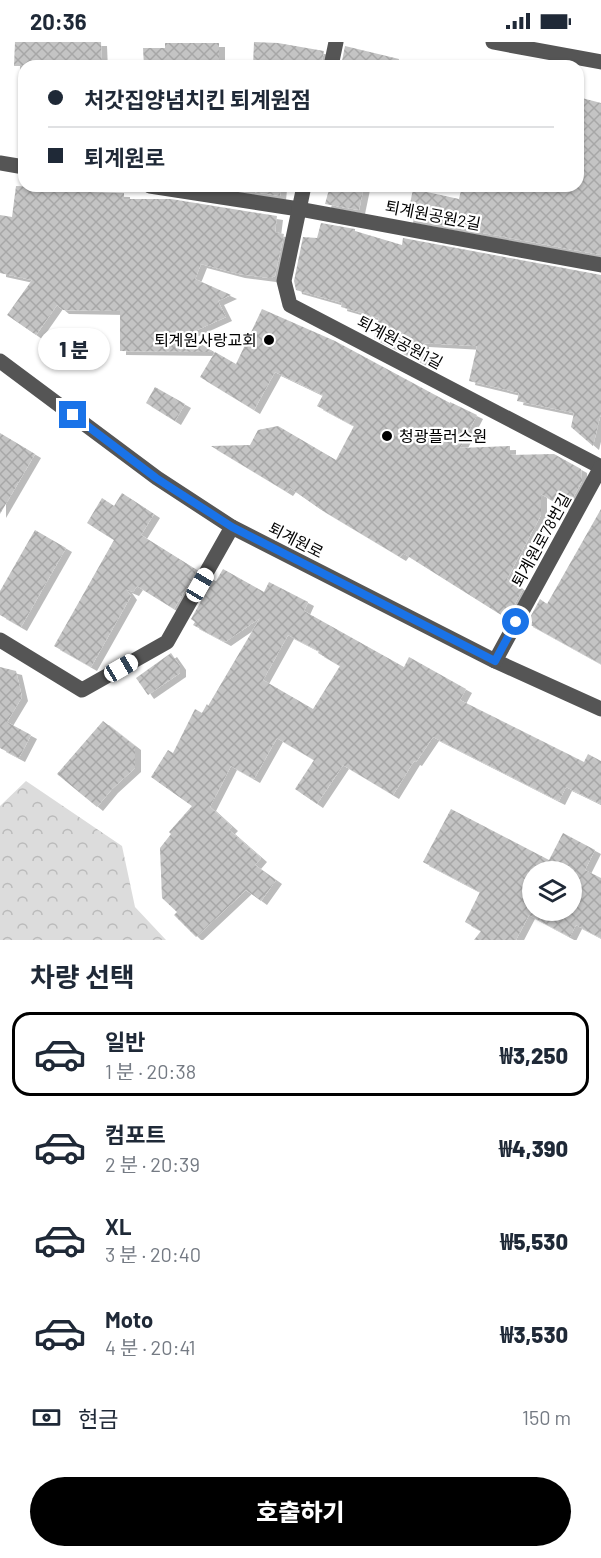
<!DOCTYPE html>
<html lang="ko">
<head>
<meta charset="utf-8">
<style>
  :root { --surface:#fff; --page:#f2f2f3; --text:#1f2937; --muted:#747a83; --line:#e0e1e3; --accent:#000 }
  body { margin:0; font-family:Barlow,"Noto Sans KR",sans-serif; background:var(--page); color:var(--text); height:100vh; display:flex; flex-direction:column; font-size:22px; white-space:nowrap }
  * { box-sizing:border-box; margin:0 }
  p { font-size:20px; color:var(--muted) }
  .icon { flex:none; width:33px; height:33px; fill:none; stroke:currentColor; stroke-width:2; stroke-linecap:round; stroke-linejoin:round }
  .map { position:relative; height:898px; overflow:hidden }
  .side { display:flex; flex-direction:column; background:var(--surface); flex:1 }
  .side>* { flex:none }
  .banner { position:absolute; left:18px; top:18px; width:566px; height:132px; border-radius:18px; box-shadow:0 2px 4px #0004; display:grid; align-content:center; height:132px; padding:0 30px; background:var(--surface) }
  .tools { position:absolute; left:522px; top:819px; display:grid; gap:12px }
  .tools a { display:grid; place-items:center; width:60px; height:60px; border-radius:50%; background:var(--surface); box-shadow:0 2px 4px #0004; font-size:30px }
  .end { position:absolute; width:27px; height:27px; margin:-14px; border:8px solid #1a73e8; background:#fff; box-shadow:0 0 0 3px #fff }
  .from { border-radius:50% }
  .bubble { position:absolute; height:42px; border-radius:21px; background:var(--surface); box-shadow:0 2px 4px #0004; font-size:20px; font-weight:800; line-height:42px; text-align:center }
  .car { position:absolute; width:18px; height:36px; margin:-18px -9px; border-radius:8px; box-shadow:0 0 4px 2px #0007; background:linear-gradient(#fff 24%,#345 0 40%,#fff 0 76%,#345 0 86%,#fff 0) }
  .banner b { display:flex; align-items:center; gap:21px; height:57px; font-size:22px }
  .banner b+b { border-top:2px solid var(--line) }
  .banner i { width:15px; height:15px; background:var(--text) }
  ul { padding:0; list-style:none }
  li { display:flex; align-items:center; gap:18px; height:84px; margin:0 12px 9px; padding:0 18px; border:3px solid transparent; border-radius:18px }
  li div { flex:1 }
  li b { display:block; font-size:22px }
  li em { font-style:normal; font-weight:800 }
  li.on { border-color:var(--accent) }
  li>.icon { width:54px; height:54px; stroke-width:1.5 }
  h2 { padding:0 30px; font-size:27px; line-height:72px }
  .pay { display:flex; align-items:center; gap:15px; height:66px; padding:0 30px; font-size:22px }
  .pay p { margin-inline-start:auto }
  .action { display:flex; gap:12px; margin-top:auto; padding:12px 30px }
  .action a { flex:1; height:69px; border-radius:36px; background:var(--accent); color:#fff; font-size:24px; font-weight:800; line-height:69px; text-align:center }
  .status { display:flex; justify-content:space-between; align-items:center; height:42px; padding:0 30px; background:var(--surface); direction:ltr }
  .status svg { height:16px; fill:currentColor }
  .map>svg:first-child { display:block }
  .forest { fill:url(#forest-crowns) }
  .building { fill:url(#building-cross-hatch); fill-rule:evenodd; filter:url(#shadow) }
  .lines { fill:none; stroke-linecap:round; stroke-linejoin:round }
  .minor { stroke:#555; stroke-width:15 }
  .route { stroke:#1a73e8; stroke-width:8 }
  .poi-dot { fill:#000; stroke:#fff; stroke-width:2 }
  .labels { text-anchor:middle; stroke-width:4.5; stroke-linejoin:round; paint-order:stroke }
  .street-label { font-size:16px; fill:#000; stroke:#fff }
  .poi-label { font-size:16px; fill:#000; stroke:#fff; text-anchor:end }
</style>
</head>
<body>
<div class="status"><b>20:36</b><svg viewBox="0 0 49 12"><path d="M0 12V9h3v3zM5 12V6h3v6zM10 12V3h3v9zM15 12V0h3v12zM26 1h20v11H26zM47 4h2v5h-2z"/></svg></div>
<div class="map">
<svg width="601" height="898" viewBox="0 0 601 898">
  <defs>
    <pattern id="forest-crowns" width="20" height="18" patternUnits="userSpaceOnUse" patternTransform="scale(1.5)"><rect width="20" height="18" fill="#dcdcdc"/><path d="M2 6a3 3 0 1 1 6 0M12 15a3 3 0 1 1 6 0" fill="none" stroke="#bbb"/></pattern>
    <pattern id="building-cross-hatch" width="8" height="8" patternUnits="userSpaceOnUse" patternTransform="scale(1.5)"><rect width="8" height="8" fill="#c4c4c4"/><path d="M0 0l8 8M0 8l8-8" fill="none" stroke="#a7a7a7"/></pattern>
    <filter id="shadow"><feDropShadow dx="6" dy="4" stdDeviation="0" flood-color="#0004"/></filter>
  </defs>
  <rect width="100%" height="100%" fill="#fff"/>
  <!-- forest -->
  <path class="forest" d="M26,739l96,65 13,61 31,33h-166v-134z"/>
  <!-- building -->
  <g class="building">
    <path d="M15,0h86l1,24h-88z"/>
    <path d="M254,0l24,1 46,8 -3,15h-68z"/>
    <path d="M165,1h54v23h-75l-1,-18h22z"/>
    <path d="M345,4l54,13 -1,7h-57z"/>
    <path d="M578,55l23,6v152l-194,-36 6,-30 46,10 3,-13h116z"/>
    <path d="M16,144l73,3v3l35,1v6h47l106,17 -2,16 9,2 -9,42 -5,2 -31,-4 -38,-10 -6,15 36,16 -13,6 8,16 -40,18 28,17 -94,-1v-40l-57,-1 -6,-5 -21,30 -29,-20 25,-35 -32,-7v-58l12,2z"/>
    <path d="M214,144h67l-1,10z"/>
    <path d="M330,144h34l-5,24 -34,-6z"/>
    <path d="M321,181l34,6v2l47,14 1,-7 198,37v138l-8,33 -22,-19 3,-14 -57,-12 2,-8 -50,-12 8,-35 -54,-3v20l-49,-25 5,-20 -38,-11 1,-4 -46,-13 -2,-9 9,-44 14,1z"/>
    <path d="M262,267l73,32 115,62v-1l27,13 -17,33 50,-2v9l44,-1 27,15 1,12 -15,28 -26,-15v21l-34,64 16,10 -13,24 -4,-2 -3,5 -100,-63 -3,4 -80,-48 -30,-21 -3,4 -76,-46 39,-1 8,-15 20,-4 58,34 18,-34 -37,-20 6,-11 -48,-23 -21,38 -54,-33 15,-25 21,12z"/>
    <path d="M155,345l30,17 -10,17 -29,-18z"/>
    <path d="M0,391l35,21 -35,60z"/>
    <path d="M122,451l32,21 -13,21 56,35 -23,39 -37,-23 -4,6 -7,-3 5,7 -40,71 -37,-21 60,-106 -27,-17 15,-25 12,8z"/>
    <path d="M601,467v155l-74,-41 13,-24 7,5z"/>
    <path d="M35,488l31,18 -45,79 -21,-12v-24z"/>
    <path d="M223,527l41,23 5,-10 39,20 -4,9 100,56 5,-10 57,32 -6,11 124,62 4,-8 13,7v43l-35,-17 -7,14 -126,-64 -17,25 -2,-1 -21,34 -50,-30 -26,39 -22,-15 19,-29 -37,-22 -23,41 -23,-13 -21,41 22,20 -3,3 32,28 -6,7 21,15 -15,21 -15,-11 -50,47 -22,-22 3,-3 -15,-14 -2,-50 11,-14 -2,-2 23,-26 -41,-29 17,-27 5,3 22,-44 7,4 5,-9 1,2 52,-88 -35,24 -32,-17 2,-3 -4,-3 22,-39 3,1zM288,593l31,16 -1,2 22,13 -27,43 -50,-29z"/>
    <path d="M171,611l9,13v7l-32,22 -12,-17z"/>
    <path d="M0,625l16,4 6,26 -15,25 24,13 -12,23 -19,-10z"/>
    <path d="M103,679l32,25v22l-23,21 -15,18 -40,-33z"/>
    <path d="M451,767l98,51 14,-27 32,17 -10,20 16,8v60l-25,-13 -6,12 -41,-22 -13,25h-42l7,-9 -16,-9 15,-30 -57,-30zM532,830h40v38h-41z"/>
  </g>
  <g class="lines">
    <!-- minor -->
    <g class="minor">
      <path d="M493,0l108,20"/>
      <path d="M331,24l5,-24"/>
      <path d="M0,121l24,4"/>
      <path d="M150,144l149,23 302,56"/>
      <path d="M304,144l-20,95 6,24 311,162"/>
      <path d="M0,319l157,117 75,49 263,134 106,48"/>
      <path d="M0,598l82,50 85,-48 65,-115"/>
      <path d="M495,619l106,-194"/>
    </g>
  </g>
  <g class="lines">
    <!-- route -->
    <path class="route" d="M73,373l83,63 76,49 263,134 21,-39"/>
  </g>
  <!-- markers -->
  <g class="poi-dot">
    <circle cx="269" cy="298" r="6"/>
    <circle cx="387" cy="394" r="6"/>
  </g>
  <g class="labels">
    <!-- street labels -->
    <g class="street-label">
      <text transform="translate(433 173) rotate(11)" y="6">퇴계원공원2길</text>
      <text transform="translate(400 300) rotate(28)" y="6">퇴계원공원1길</text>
      <text transform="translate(296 498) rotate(27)" y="6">퇴계원로</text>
      <text transform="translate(541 498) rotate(-61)" y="6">퇴계원로78번길</text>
    </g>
    <!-- poi labels -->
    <g class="poi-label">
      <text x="257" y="304">퇴계원사랑교회</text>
      <text x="399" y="400" text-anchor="start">청광플러스원</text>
    </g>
  </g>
</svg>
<div class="tools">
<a><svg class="icon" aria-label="layers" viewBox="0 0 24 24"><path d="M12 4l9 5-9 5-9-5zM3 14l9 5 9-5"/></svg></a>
</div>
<i class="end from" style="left:516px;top:580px"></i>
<i class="end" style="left:73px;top:373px"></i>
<div class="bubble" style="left:38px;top:286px;width:72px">1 분</div>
<i class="car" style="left:200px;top:543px;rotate:30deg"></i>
<i class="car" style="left:121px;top:626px;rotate:60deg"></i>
<div class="banner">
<b><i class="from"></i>처갓집양념치킨 퇴계원점</b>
<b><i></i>퇴계원로</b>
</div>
</div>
<section class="side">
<h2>차량 선택</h2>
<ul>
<li class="on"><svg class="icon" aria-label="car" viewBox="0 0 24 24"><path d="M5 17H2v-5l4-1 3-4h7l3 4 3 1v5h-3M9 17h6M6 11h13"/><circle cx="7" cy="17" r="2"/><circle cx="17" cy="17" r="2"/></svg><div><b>일반</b><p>1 분 · 20:38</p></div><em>₩3,250</em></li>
<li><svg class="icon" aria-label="car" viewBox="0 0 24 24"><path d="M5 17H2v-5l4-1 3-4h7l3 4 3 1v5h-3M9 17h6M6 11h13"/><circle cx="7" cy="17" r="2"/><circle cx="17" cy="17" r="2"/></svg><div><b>컴포트</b><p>2 분 · 20:39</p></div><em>₩4,390</em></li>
<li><svg class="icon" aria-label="car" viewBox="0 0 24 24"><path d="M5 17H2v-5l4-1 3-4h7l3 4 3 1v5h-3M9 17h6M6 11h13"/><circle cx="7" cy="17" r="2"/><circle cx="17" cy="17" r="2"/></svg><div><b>XL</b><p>3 분 · 20:40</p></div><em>₩5,530</em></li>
<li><svg class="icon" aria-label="car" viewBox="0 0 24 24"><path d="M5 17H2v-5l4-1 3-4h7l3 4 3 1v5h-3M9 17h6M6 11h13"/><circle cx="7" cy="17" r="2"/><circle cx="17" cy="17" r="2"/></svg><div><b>Moto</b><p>4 분 · 20:41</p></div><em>₩3,530</em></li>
</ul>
<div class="pay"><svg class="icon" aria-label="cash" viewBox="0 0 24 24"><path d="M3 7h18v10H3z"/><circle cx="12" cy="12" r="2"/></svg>현금<p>150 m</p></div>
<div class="action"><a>호출하기</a></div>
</section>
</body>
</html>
